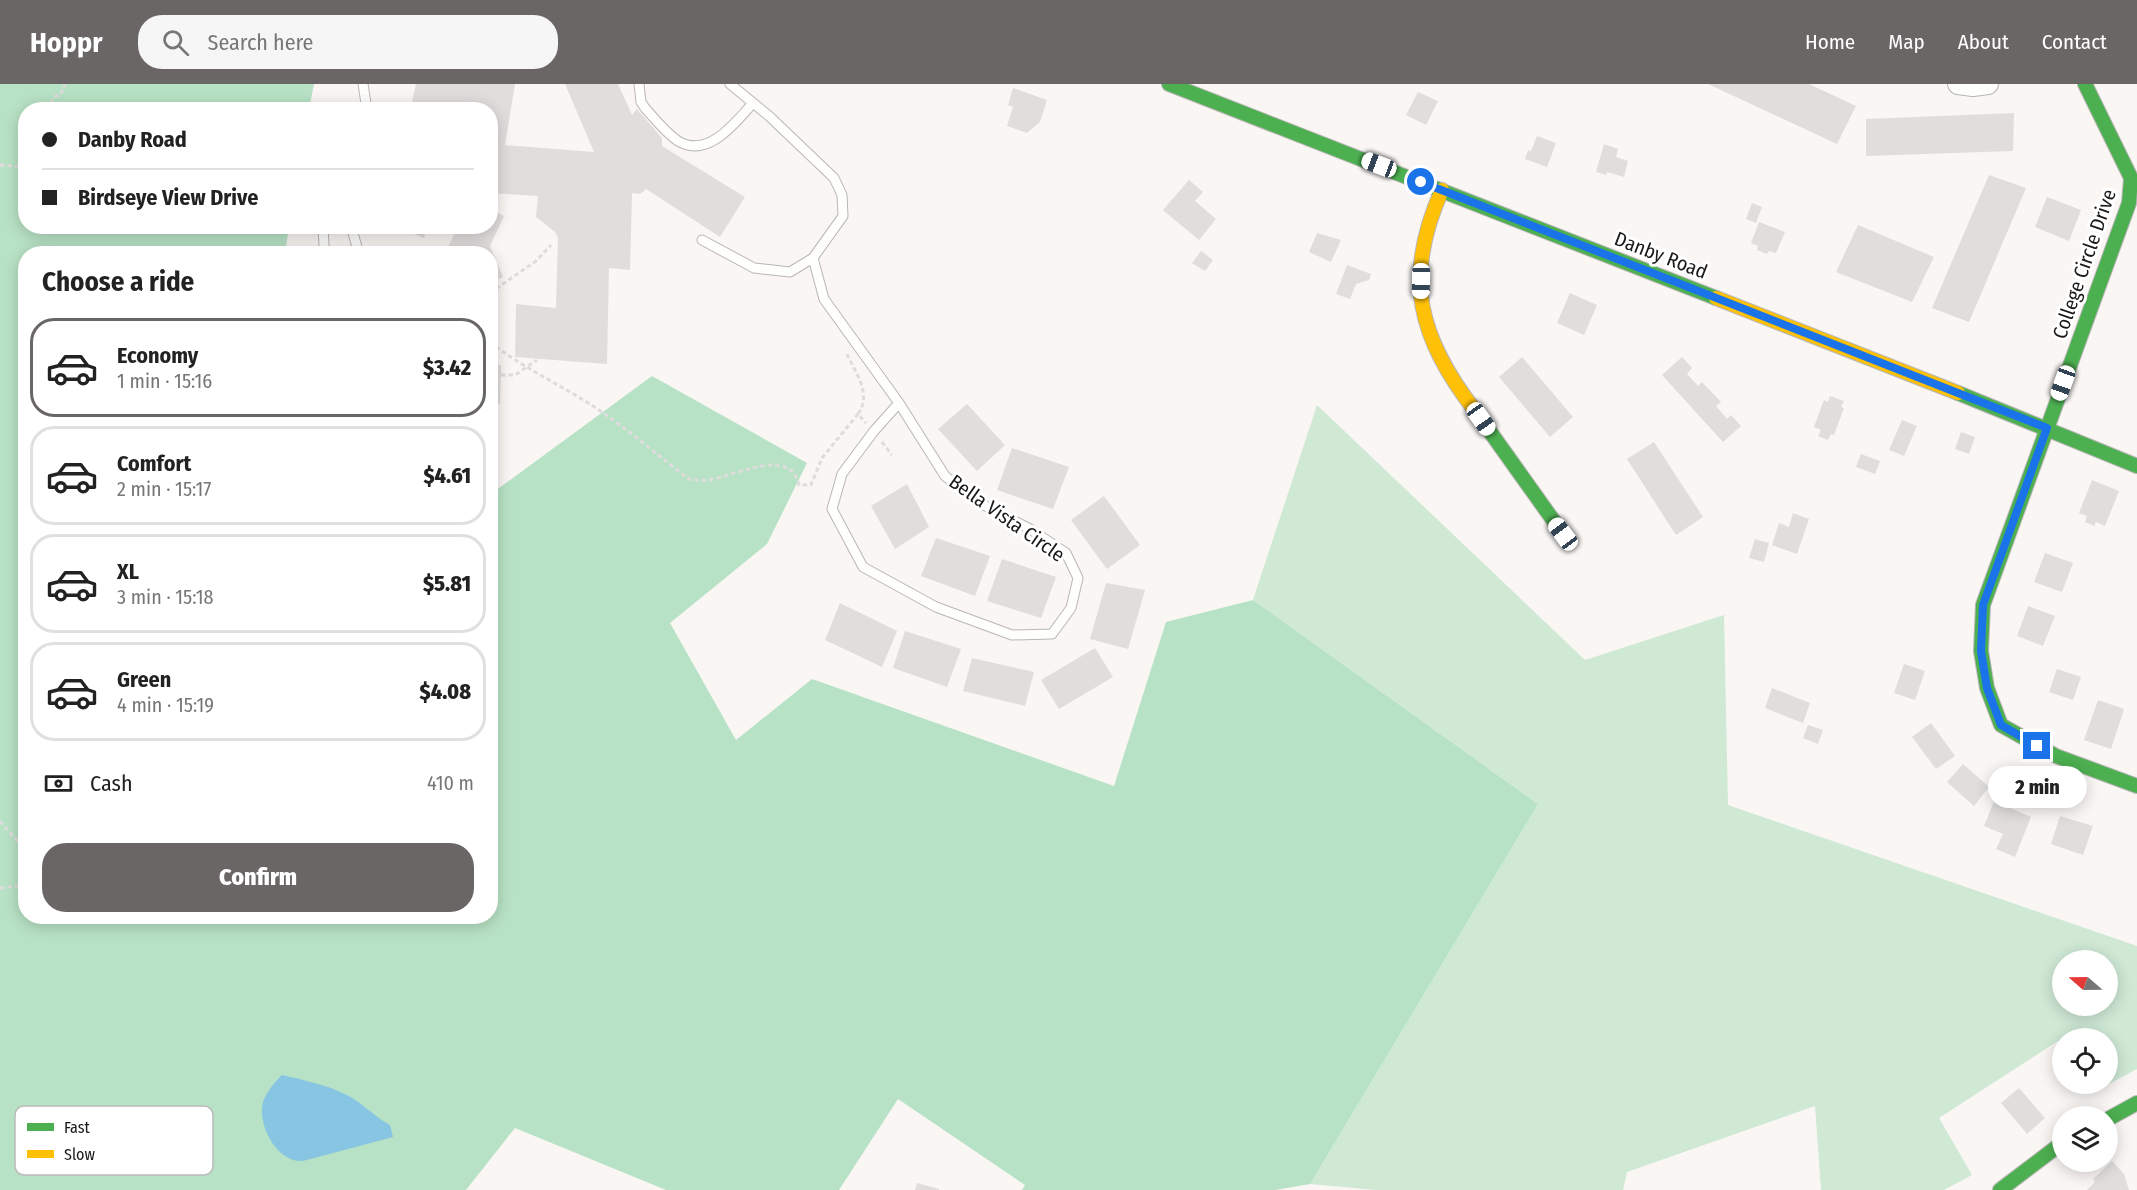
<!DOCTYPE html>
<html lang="en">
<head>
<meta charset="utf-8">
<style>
  :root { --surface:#fff; --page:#f6f6f6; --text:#222; --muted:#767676; --line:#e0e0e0; --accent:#696665 }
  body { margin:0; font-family:"Fira Sans Condensed",sans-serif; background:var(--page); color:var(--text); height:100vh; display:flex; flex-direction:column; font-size:22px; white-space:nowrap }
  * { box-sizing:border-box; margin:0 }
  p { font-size:20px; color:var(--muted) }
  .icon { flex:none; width:33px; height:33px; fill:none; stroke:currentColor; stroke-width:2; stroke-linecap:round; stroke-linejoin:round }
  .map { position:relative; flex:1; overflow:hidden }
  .sheet { position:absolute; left:18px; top:162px; width:480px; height:678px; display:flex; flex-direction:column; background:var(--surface); border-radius:24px; box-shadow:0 3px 15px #0003 }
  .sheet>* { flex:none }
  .guide { position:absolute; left:18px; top:18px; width:480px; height:132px; border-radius:24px; box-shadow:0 3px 15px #0003; display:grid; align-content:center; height:132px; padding:0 24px; background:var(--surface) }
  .needle { width:39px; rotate:290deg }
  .fabs { position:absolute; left:2052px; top:866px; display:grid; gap:12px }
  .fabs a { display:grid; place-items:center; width:66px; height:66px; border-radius:50%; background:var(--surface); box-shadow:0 3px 15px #0003; font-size:30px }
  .end { position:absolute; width:27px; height:27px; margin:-14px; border:8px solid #1a73e8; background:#fff; box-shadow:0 0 0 3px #fff }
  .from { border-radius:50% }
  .bubble { position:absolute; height:42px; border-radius:21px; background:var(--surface); box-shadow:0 3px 15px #0003; font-size:20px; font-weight:800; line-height:42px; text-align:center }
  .car { position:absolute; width:18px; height:36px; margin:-18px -9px; border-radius:8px; box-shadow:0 0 4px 2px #0007; background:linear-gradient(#fff 24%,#345 0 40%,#fff 0 76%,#345 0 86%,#fff 0) }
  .guide b { display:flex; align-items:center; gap:21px; height:57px; font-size:22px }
  .guide b+b { border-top:2px solid var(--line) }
  .guide i { width:15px; height:15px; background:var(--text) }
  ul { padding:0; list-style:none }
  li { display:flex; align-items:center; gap:18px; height:99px; margin:0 12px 9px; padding:0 12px; border:3px solid var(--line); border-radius:24px }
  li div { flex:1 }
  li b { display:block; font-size:22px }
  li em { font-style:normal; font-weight:800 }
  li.on { border-color:var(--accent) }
  li>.icon { width:54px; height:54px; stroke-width:1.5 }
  h2 { padding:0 24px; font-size:27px; line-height:72px }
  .pay { display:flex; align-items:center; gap:15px; height:66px; padding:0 24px; font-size:22px }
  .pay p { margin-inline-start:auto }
  .primary-button { display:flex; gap:12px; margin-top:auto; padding:12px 24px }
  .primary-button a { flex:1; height:69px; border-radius:24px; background:var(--accent); color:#fff; font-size:24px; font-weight:800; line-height:69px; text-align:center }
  header { display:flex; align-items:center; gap:36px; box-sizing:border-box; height:84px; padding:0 30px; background:var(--accent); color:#fff }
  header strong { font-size:28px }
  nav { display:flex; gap:33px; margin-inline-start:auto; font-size:21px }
  .search { width:420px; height:54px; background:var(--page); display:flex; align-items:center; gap:15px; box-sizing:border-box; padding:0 21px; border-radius:24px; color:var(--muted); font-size:22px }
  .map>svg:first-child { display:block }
  .green { fill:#cfe9d5; fill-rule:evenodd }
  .forest { fill:#b8e2c5 }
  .water { fill:#87c5e3 }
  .building { fill:#e0dedd }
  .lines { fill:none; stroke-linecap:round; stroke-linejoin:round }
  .lane-casing { stroke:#b9b6b5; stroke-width:11 }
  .street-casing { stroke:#b9b6b5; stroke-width:22 }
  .fast-casing { stroke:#b9b6b5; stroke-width:16 }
  .slow-casing { stroke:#b9b6b5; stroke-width:16 }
  .path { stroke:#dedcdc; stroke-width:3; stroke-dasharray:4.5 3; stroke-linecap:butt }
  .lane { stroke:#fefefd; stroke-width:9 }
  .street { stroke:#fefefd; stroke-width:20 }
  .fast { stroke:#4caf50; stroke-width:14 }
  .slow { stroke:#ffc107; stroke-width:14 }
  .route { stroke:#1a73e8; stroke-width:8 }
  .labels { text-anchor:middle; stroke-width:6; stroke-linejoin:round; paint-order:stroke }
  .street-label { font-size:20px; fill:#1b1918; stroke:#fff }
  .key { fill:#fff; stroke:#bbbaba; stroke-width:1.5 }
  .key-label { font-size:16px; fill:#1b1918 }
</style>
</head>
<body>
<header>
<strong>Hoppr</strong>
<div class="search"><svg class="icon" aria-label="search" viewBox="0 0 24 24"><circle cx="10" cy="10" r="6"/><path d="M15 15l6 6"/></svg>Search here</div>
<nav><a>Home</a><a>Map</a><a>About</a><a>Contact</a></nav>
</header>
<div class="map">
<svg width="2137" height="1106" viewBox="0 0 2137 1106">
  <rect width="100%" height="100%" fill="#f9f6f4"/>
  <!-- green -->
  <path class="green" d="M1317,321l268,255 139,-45 4,190 409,141v123l-47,25 -6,-11h24v-45h-46v9l-4,-6 -119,77 33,57 -28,15h-123l-6,-84 -188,66 -4,18h-247l-66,-6 228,-380 -285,-204zM2062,876h46v45h-46z"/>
  <!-- forest -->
  <path class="forest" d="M0,0h314l-5,25 -283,1v116l263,1 -4,26 -259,1v662h464l1,-422 161,-118 155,87 -40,81 -97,79 66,117 76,-61 302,107 52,-164 87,-22 285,204 -228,380 -35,6h-253l3,-5 -127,-86 -59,91h-173l-151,-62 -49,62h-466z"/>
  <!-- water -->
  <path class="water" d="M282,991c22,5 45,10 65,20 14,7 28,22 43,30l3,12 -90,24c-26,2 -46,-36 -40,-59 4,-11 11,-19 19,-27z"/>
  <!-- building -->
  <g class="building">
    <path d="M416,0h99l-10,61 89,7 -29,-68h53l14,31 5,-6 25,29v8l83,51 -25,40 -74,-48 -6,5 -8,-1 -2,77 -21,-2 -2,96 -92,-7 1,-53 40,4 2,-70 -3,-6 -19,-15 2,-21 -48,-3v-83h-21l-57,-8z"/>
    <path d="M1708,0h101l47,22 -19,38z"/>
    <path d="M1013,4l34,12 -7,22 -13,11 -20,-7 6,-19 -5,-2z"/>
    <path d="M1418,8l20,9 -12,24 -20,-10z"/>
    <path d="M2014,29l-1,38 -147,5v-37z"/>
    <path d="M1537,52l19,7 -9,24 -22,-8 3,-9 3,1z"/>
    <path d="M1604,60l14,5 -2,8 12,4 -4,16 -17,-5 -1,3 -10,-3z"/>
    <path d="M1989,91l37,13 -57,134 -37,-14z"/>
    <path d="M1189,96l14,12 -8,9 21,18 -17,21 -36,-30z"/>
    <path d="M2047,113l34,13 -12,31 -34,-14z"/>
    <path d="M1752,119l10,4 -6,16 -10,-4z"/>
    <path d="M490,125l14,7 -14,30 13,31 -13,6v-29h-40l-2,-7 10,-21h32z"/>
    <path d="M1759,138l26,10 -9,21 -7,-2 -2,3 -10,-4 1,-4 -7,-3z"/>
    <path d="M1858,141l76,32 -22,45 -76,-30z"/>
    <path d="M394,142h33l-3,12z"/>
    <path d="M1317,149l24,7 -10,22 -22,-10z"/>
    <path d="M1201,167l12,9 -8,11 -13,-8z"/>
    <path d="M1347,181l24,9 -2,6 -13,4 -6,15 -14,-5z"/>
    <path d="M1570,209l27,12 -13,30 -27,-12z"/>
    <path d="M1522,273l51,60 -23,20 -51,-60z"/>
    <path d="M1682,273l10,11 -5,6 11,12 4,-4 19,20 -5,4 11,13 4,-4 10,11 -18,16 -61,-67z"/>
    <path d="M490,281h11l-1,39h-10z"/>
    <path d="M1830,312l14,5 -3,6 3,1 -10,27 -3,-1 -3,6 -10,-4 3,-6 -7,-3 10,-27 4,2z"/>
    <path d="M967,320l38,41 -28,26 -39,-42z"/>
    <path d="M1902,336l15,6 -13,30 -15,-6z"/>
    <path d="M1961,348l14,5 -6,17 -14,-5z"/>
    <path d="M1654,358l49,75 -27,18 -49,-76z"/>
    <path d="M1012,364l57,19 -16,42 -56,-19z"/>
    <path d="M1861,370l19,7 -5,13 -19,-7z"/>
    <path d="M2092,396l27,11 -14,35 -9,-4 -2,4 -9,-4 2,-6 -8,-3z"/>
    <path d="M907,400l22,43 -34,22 -24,-43z"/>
    <path d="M1104,412l36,49 -33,24 -36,-49z"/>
    <path d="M1793,429l16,6 -12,35 -25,-9 7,-22 10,4z"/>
    <path d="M936,454l54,18 -15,40 -54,-20z"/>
    <path d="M1755,455l14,4 -5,19 -15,-4z"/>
    <path d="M2045,469l28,10 -11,29 -28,-10z"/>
    <path d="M1002,475l54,18 -15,41 -54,-17z"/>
    <path d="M1106,499l39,7 -17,59 -38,-10z"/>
    <path d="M840,519l57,28 -15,36 -57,-27z"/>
    <path d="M2028,522l27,10 -12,30 -26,-10z"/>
    <path d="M905,547l56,18 -14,38 -54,-19z"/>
    <path d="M1095,564l18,29 -54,32 -18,-29z"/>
    <path d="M972,574l62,14 -9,34 -62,-15z"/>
    <path d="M1904,580l21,7 -10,29 -21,-7z"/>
    <path d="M2057,585l24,8 -8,23 -24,-8z"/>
    <path d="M1772,604l38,15 -7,20 -38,-15z"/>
    <path d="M2098,616l26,9 -13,40 -27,-9z"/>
    <path d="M1931,639l24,33 -19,13 -24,-32z"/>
    <path d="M1808,641l15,5 -5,14 -15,-6z"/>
    <path d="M1963,680l26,23 -15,19 -27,-24z"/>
    <path d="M1994,717l37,16 -16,40 -19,-8 7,-15 -19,-8z"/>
    <path d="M2060,732l33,10 -10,29 -32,-11z"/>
    <path d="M2019,1004l26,30 -18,16 -26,-31z"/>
    <path d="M2112,1077l12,13 5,16h-42l8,-8 -2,-3z"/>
    <path d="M917,1099l22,6v1h-24z"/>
  </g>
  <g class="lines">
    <!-- lane casing -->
    <g class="lane-casing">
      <g id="lane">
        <path d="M363,0l4,26"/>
        <path d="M639,0l2,18 4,6c10,11 21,25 33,33 30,18 57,-18 75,-38"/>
        <path d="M323,142l1,20 4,8"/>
        <path d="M351,142l6,21 -5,7"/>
        <path d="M702,156l52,28 36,4 23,-14 30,-42 -1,-21 -8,-17 -65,-62 -39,-32"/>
        <path d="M813,174l11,41 75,104 46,73 33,26 52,27 36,24 12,25 -7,30 -19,26 -40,1 -76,-28 -73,-40 -31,-58 10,-35 32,-43 25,-28"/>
      </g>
    </g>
    <!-- street casing -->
    <g class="street-casing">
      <path id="street" d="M1958,0l15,2 15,-2"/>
    </g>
    <!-- fast casing -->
    <g class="fast-casing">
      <g id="fast">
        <path d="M1169,0l547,214"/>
        <path d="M2085,0l46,94 -2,25 -146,402 -2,46 6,37 14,37 55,31 81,30"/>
        <path d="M1958,309l179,73"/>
        <path d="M1476,328l87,122"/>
        <path d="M2108,1035l29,-16"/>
        <path d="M2000,1106l62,-47"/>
      </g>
    </g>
    <!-- slow casing -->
    <g class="slow-casing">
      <g id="slow">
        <path d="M1442,106c-40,89 -23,148 34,222"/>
        <path d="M1716,214l242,95"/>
      </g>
    </g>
    <!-- path -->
    <g class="path">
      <path d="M47,26l7,-13 6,-2 5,-11"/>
      <path d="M0,81l26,2"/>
      <path d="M490,209l46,-32 15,-16"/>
      <path d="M490,258c33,26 71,43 106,66 32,21 62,48 93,71 6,1 12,2 19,1 26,-3 82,-35 91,5h12l11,-27 36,-44"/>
      <path d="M847,270c9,20 25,40 11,60l8,9"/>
      <path d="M501,291h14l22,-15"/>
      <path d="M882,358l10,13"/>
      <path d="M0,737l19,22 7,1"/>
      <path d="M0,804l26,-3"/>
    </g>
    <!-- lane -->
    <use href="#lane" class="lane"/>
    <!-- street -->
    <use href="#street" class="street"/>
    <!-- fast -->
    <use href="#fast" class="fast"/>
    <!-- slow -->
    <use href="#slow" class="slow"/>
  </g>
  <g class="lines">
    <!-- route -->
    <path class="route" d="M1421,98l626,246 -64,177 -2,46 6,37 14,37 36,21"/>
  </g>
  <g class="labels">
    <!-- street labels -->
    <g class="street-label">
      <text transform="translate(1661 171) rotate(21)" y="7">Danby Road</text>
      <text transform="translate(2084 180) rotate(-71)" y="7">College Circle Drive</text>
      <text transform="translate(1007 434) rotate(35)" y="7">Bella Vista Circle</text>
    </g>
  </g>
  <!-- legend -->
  <rect x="15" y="1022" width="198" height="69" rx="9" class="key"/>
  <rect x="27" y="1039" width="27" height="8" fill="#4caf50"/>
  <rect x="27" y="1066" width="27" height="8" fill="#ffc107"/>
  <g class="key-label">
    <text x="64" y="1049">Fast</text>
    <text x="64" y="1076">Slow</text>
  </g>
</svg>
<div class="fabs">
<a><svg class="needle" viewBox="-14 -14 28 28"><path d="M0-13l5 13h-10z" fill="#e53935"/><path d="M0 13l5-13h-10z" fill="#767676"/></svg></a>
<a><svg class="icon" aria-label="locate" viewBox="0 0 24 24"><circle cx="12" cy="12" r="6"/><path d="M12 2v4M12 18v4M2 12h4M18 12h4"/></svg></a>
<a><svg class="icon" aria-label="layers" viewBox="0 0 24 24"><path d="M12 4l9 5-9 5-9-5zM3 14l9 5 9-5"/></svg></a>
</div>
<i class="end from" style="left:1421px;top:98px"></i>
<i class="end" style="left:2037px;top:662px"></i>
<div class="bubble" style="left:1988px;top:682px;width:99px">2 min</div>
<i class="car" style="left:1379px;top:81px;rotate:291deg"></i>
<i class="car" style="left:1421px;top:197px;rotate:181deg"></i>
<i class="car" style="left:2063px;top:299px;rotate:200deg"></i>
<i class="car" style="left:1481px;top:335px;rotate:145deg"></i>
<i class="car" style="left:1563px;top:450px;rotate:323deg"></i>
<div class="guide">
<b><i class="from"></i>Danby Road</b>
<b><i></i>Birdseye View Drive</b>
</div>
<section class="sheet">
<h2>Choose a ride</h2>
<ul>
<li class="on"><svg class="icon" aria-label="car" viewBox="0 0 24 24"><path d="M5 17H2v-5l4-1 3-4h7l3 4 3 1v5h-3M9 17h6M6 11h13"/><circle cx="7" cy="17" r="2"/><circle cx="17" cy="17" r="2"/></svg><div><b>Economy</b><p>1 min · 15:16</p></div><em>$3.42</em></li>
<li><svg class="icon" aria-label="car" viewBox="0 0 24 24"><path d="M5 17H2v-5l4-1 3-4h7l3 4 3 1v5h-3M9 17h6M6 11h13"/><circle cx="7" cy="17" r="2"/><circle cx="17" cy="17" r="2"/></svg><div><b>Comfort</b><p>2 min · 15:17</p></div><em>$4.61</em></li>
<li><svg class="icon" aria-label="car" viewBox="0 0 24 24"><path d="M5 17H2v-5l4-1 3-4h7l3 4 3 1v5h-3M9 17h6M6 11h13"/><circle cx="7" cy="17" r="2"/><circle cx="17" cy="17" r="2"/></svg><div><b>XL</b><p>3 min · 15:18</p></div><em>$5.81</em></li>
<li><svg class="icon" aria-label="car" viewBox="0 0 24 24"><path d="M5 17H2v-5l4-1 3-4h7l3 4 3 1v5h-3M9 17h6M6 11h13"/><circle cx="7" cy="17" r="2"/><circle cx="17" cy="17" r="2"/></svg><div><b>Green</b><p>4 min · 15:19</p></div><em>$4.08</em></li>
</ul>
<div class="pay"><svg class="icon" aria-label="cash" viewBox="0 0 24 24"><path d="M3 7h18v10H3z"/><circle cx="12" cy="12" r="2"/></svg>Cash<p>410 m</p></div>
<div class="primary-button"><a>Confirm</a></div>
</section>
</div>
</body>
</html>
